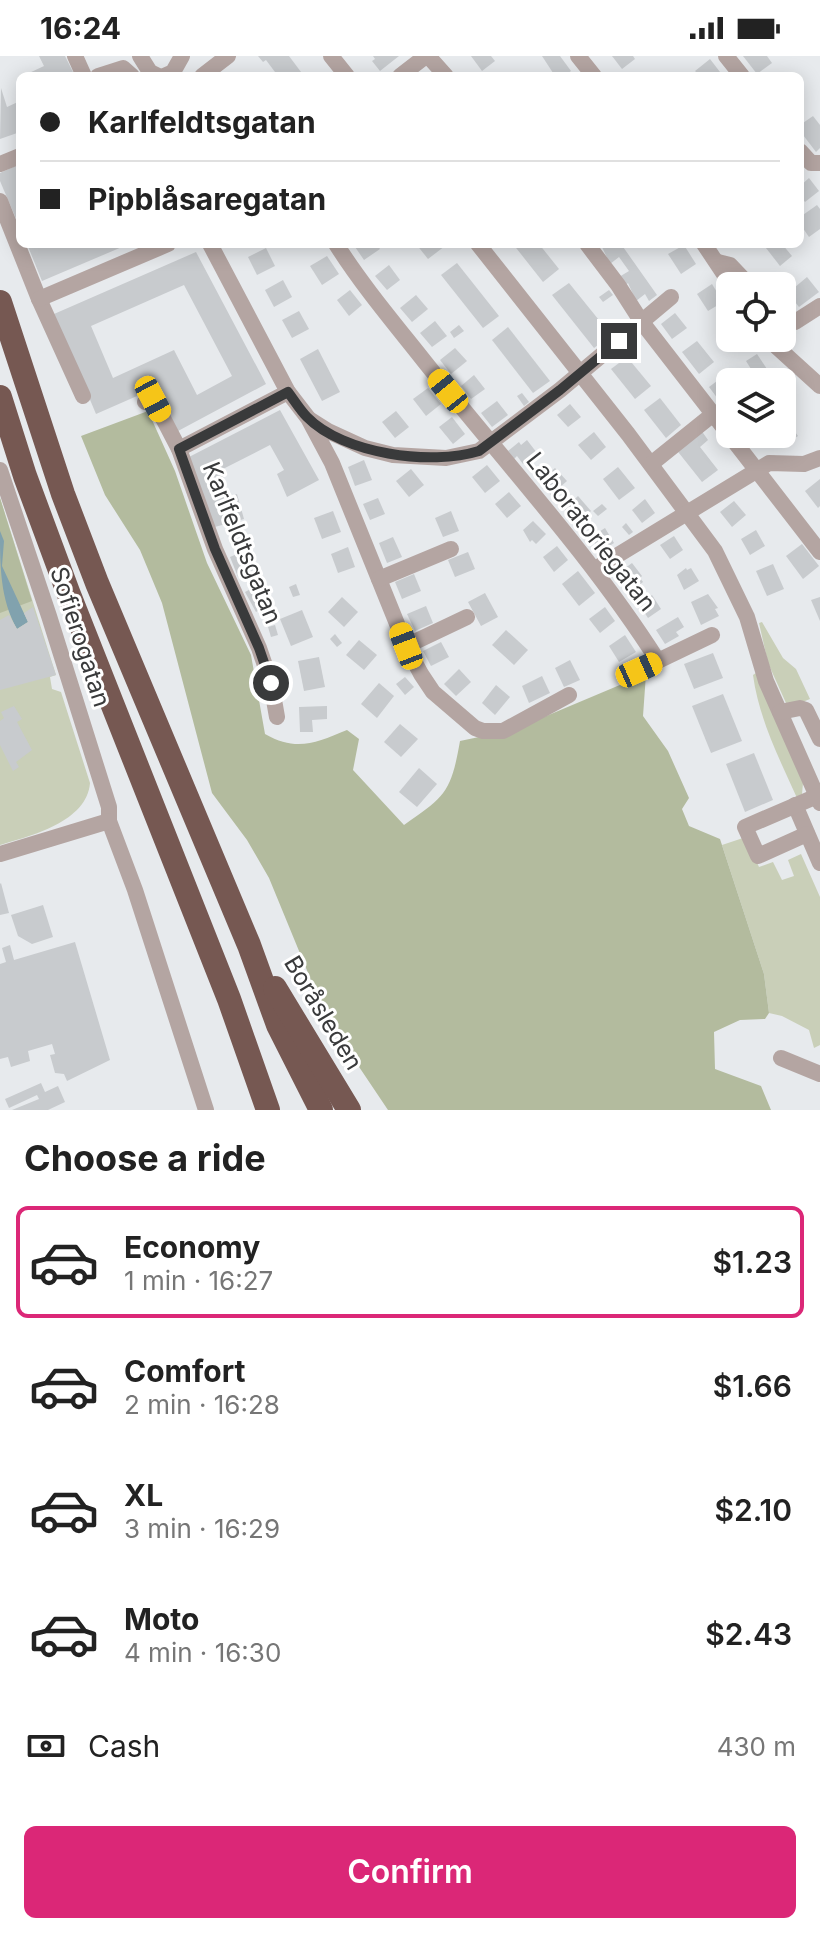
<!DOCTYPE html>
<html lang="en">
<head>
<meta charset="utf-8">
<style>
  :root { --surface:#fff; --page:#f2f2f2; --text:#222; --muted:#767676; --line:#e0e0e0; --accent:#db2777 }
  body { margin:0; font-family:Inter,sans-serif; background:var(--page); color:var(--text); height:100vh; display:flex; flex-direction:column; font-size:30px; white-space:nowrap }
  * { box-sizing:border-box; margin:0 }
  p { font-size:26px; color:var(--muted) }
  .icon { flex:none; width:44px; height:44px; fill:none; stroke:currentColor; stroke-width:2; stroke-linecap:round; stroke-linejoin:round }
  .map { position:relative; height:1054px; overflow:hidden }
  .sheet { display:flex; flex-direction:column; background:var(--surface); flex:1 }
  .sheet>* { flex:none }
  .hud { position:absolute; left:16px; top:16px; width:788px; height:176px; border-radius:12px; box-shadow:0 4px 20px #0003; display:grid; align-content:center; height:176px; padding:0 24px; background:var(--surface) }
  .buttons { position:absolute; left:716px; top:216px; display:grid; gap:16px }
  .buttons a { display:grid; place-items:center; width:80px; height:80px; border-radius:12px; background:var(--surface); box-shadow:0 4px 20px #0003; font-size:40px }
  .end { position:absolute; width:36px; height:36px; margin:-18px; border:10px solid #393a3b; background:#fff; box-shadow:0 0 0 4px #fff }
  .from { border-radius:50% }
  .car { position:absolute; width:24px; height:48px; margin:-24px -12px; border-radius:10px; box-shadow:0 0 6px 2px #0007; background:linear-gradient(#f5c518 24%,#345 0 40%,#f5c518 0 76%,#345 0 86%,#f5c518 0) }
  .hud b { display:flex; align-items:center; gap:28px; height:76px; font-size:30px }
  .hud b+b { border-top:2px solid var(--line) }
  .hud i { width:20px; height:20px; background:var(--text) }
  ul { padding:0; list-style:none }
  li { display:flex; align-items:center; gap:24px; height:112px; margin:0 16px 12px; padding:0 8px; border:4px solid transparent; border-radius:12px }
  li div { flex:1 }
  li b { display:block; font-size:30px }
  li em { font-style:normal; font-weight:600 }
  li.on { border-color:var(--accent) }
  li>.icon { width:72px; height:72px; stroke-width:1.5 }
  h2 { padding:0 24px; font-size:36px; line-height:96px }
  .pay { display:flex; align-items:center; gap:20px; height:88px; padding:0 24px; font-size:30px }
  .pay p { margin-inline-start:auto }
  .primary-button { display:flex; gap:16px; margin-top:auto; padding:16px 24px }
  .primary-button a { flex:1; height:92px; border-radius:12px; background:var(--accent); color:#fff; font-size:32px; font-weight:600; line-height:92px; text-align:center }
  .status { display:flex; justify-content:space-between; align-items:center; height:56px; padding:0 40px; background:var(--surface); direction:ltr }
  .status svg { height:22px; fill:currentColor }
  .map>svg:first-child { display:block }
  .green { fill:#c9cfb8 }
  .forest { fill:#b3bb9e }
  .water { fill:#81a2ae }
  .building { fill:#c8cbce; fill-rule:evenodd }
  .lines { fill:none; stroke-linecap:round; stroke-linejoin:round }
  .minor { stroke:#b4a5a2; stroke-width:16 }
  .highway { stroke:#765852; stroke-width:24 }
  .route { stroke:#393a3b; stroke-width:10 }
  .labels { text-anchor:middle; stroke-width:6; stroke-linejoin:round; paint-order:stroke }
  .street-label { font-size:24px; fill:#393a3b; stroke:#fff }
</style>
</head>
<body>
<div class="status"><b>16:24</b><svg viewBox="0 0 49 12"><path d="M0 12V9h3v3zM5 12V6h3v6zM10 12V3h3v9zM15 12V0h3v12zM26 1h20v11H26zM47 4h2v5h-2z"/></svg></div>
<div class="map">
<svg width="820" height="1054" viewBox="0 0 820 1054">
  <rect width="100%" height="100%" fill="#e7eaed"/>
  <!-- green -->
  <g class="green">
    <path d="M0,442l56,177 -6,2 2,12 9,3 29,91c-3,39 -60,53 -90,62z"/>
    <path d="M762,566l21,36 13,11 14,30 -15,6 -9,-2 -18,-40 -9,-40z"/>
    <path d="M756,617l47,110 -1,11 -5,4c-18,-40 -38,-79 -44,-123z"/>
    <path d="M746,781l13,30 14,-5 9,18 12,-4 -6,-16 13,-6 19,43v148l-6,3 -5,-18 -27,-14 -13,-3 -5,-39 -42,-129z"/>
  </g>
  <!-- forest -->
  <g class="forest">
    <path d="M148,355l27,60 32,92 44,92 14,79c32,18 50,9 82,-4l12,9 -6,31 51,55c42,-29 47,-33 56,-84l53,-11 133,-56 -3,42 25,35 21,47 -7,11 7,17 31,13 44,135 5,39 -4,6 -25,1 -26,12 1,37 46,17 10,24h-383l-45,-67 -30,-58 -44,-107 -22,-38 -35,-47 -50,-190 -22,-53 -35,-55 -24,-59z"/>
    <path d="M0,442l32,103 -32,12z"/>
  </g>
  <!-- water -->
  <path class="water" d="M0,475l4,10 -2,25 26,56 -11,7c-17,-30 -17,-64 -17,-98z"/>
  <!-- building -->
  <g class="building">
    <path d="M39,0h26l10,20h-48v-2l17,-8z"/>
    <path d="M258,0h31l15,20h-26l-12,-16 -3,2z"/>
    <path d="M373,0h26l-19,15 -8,-10 3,-2z"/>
    <path d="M471,0h20l4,5 -13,10z"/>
    <path d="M542,0h18l11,15 -7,5h-9z"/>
    <path d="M612,0h21l2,3 -13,10z"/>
    <path d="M743,0h24l5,7 -15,11z"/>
    <path d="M710,3l10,13 -6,4h-21l4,-3 -2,-2z"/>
    <path d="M1,32l6,19 13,-6v31l-20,7z"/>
    <path d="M813,60l7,9v23l-4,4 -16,-21v-6z"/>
    <path d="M20,108v64l-20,-47v-8z"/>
    <path d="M809,122l10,13 -14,11 -5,-6v-10z"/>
    <path d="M817,149l3,4v20l-11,8 -9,-13v-7z"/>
    <path d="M27,188h30l1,2 5,-2h66l-87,37z"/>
    <path d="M353,188h24l3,5 -16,11z"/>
    <path d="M416,188h27l2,2 -17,13z"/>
    <path d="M513,188h26l20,25 -16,13z"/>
    <path d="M595,188h26l36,51 -8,6 -4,-7 -9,7 -8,-18 -3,3 -6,-9 10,-6 -10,-14 -9,7 -8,-17 -3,2z"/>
    <path d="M771,188h11l10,12 -12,10 -14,-18z"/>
    <path d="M684,189l12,19 -15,10 -13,-20z"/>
    <path d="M266,192l9,18 -18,9 -9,-18z"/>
    <path d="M196,196l70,132 -88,47 -22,-41 -3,-1 -57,25 -42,-100zM184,229l48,91 -35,19 -23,-45 -61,28 -22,-52z"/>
    <path d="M327,200l12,18 -17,11 -12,-19z"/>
    <path d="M457,207l42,53 -16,12 -42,-53z"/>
    <path d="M389,209l11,15 -13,10 -12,-14z"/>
    <path d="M807,221l12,15 -20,15 -11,-14z"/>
    <path d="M283,224l9,17 -18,10 -9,-17z"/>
    <path d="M569,227l42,52 -17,13 -42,-53z"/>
    <path d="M712,228l11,18 -15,9 -11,-17z"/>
    <path d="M350,234l12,15 -13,11 -12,-16z"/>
    <path d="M609,234l4,5 -10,7 -4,-5z"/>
    <path d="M416,239l12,14 -16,13 -12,-14z"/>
    <path d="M299,255l10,18 -17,9 -10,-18z"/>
    <path d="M675,257l12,15 -15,11 -11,-15z"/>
    <path d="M730,261v21l18,2 -15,10 -16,-25z"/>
    <path d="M435,265l12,15 -15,11 -12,-14z"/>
    <path d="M459,269l5,6 -10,7 -4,-6z"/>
    <path d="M508,271l42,54 -17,12 -41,-53z"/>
    <path d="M697,285l17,21 -15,12 -17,-22z"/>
    <path d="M455,292l12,13 -16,13 -11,-14z"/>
    <path d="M318,293l22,43 -18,9 -22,-42z"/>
    <path d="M757,298l10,15 -11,8 -10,-16z"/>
    <path d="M627,301l24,29 -16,13 -24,-30z"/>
    <path d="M474,319l11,14 -14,10 -10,-13z"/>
    <path d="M725,319l5,7v14l-9,7 -12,-16z"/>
    <path d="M428,332l13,16 -15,12 -13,-17z"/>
    <path d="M522,337l7,9 -5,4 -7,-10z"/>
    <path d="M660,342l21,27 -15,13 -22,-28z"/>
    <path d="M497,345l11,14 -16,12 -11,-14z"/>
    <path d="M570,348l11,13 -13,10 -11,-12z"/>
    <path d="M280,354l39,70 -32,17 -10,-23 7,-4 -14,-25 -49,25 8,27 8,-3 7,25 -33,9 -22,-71z"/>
    <path d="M396,355l13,16 -14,11 -13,-16z"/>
    <path d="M452,361l13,17 -12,10 -14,-17z"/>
    <path d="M787,365l11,15 -14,9 -7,-11h5v-10z"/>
    <path d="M701,374l7,10 -8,7 18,23 -16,12 -27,-34z"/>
    <path d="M594,376l12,15 -15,13 -13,-15z"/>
    <path d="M527,384l10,13 -14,11 -6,-8 -3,3 -6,-8 11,-9 2,3z"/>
    <path d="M364,404l8,20 -17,6 -7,-19z"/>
    <path d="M487,409l13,16 -15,12 -13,-16z"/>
    <path d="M618,411l17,21 -16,12 -16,-21z"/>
    <path d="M555,412l12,13 -16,14 -12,-13z"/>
    <path d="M411,413l13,16 -15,12 -13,-16z"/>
    <path d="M820,423v27l-2,2 -13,-17z"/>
    <path d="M509,436l12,14 -14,12 -12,-14z"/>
    <path d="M578,440l13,15 -14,13 -13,-15z"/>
    <path d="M378,442l7,16 -15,6 -7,-16z"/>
    <path d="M645,443l10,14 -13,10 -10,-13z"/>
    <path d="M734,445l12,14 -14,12 -12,-15z"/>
    <path d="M602,448l5,5 -9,7 -5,-5z"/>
    <path d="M333,455l8,21 -19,7 -8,-21z"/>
    <path d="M451,455l8,20 -16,6 -8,-19z"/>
    <path d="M533,465l13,13 -10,10 -4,-4 -2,2 -7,-12z"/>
    <path d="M626,467l7,9 -4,3 -7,-8z"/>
    <path d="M605,472l9,15 -14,9 -9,-15z"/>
    <path d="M756,474l9,16 -15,9 -9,-16z"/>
    <path d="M674,480l9,14 -13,9 -10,-14z"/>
    <path d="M393,481l9,20 -15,6 -8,-20z"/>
    <path d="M802,488l17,22 -16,13 -17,-23z"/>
    <path d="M557,490l11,14 -14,12 -11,-15z"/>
    <path d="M348,491l7,20 -17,6 -7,-19z"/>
    <path d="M246,494l9,19 -17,8 -8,-20z"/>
    <path d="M468,496l7,17 -20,8 -7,-17z"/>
    <path d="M632,507l10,13 -2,2 3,4 -10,8 -3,-4 -3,1 -10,-13z"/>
    <path d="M773,508l11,25 -17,7 -11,-25z"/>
    <path d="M686,512l1,2 4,-2 8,13 -15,9 -7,-15z"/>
    <path d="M578,515l17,22 -16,13 -17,-22z"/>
    <path d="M414,518l7,17 -19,8 -7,-17z"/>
    <path d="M260,528l11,19 -15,9 -11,-20z"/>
    <path d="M296,528l4,11 -7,2 -4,-10z"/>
    <path d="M485,537l13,24 -17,9 -13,-24z"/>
    <path d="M708,538l10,14 -3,1 4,7 -18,9 -10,-23z"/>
    <path d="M652,539l9,14 -13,9 -9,-14z"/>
    <path d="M342,541l16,15 -14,15 -16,-15z"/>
    <path d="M820,541v24l-9,-21z"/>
    <path d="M426,550l7,17 -18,8 -8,-17z"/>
    <path d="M33,551l23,68 -56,15v-70l9,-5 8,14 11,-7 -4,-9z"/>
    <path d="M605,551l10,14 -15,12 -11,-14z"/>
    <path d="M302,554l11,27 -22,9 -11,-27z"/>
    <path d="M678,561l6,10 -8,5 3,4 -14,8 -9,-14z"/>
    <path d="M275,569l3,10 -7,2 -3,-10z"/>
    <path d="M506,574l22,20 -14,15 -22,-20z"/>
    <path d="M335,578l7,9 -5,4 -7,-8z"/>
    <path d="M625,579l11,17 -17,10 -10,-16z"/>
    <path d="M359,584l18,15 -13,15 -18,-15z"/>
    <path d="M441,586l8,15 -18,9 -8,-15z"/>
    <path d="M713,597l10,25 -29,11 -10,-25z"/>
    <path d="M319,601l6,30 -21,4 -6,-30z"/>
    <path d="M570,604l10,20 -16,7 -9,-19z"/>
    <path d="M459,613l12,13 -15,14 -12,-12z"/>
    <path d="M542,620l8,17 -21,10 -7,-17z"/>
    <path d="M405,621l9,10 -9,8 -9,-11z"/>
    <path d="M379,627l15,13 -17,22 -16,-14z"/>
    <path d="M496,629l14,12 -15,18 -13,-12z"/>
    <path d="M723,638l19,47 -31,12 -19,-47z"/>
    <path d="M14,650l8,13 -5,3 15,28 -16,12 3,5 -6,4 -13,-26v-24l4,-3 -3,-6z"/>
    <path d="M327,650v13l-15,1 1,12h-13l-1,-25z"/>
    <path d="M400,668l18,15 -17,18 -17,-15z"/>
    <path d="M754,697l19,47 -28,12 -19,-48z"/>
    <path d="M419,712l18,16 -20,23 -18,-15z"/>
    <path d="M1,827l8,30 -9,2v-31z"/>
    <path d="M43,849l10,32 -21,7 -14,-8 -7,-21z"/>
    <path d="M75,886l35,118 -43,21 -3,-7 -9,-1 -5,-18 5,-1 -3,-10 -24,7 2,10 -19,6 -3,-10 -8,2v-95l6,-2 -4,-14 8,-3 4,15z"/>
    <path d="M41,1027l4,9 13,-6 7,16 -17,8h-36l27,-11 -2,-4 -28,13 -4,-9z"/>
  </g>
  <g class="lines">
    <!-- minor -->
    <g class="minor">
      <path d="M75,0l9,20"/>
      <path d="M140,0l10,16 8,4"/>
      <path d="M331,0l16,20"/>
      <path d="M428,0l18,20"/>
      <path d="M578,0l16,20"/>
      <path d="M726,0l16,20"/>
      <path d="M98,20l25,-8 9,8"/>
      <path d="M164,20l9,-4 9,-16"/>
      <path d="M202,20l26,-20"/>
      <path d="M400,20l26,-20"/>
      <path d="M800,95l11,12h9"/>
      <path d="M0,108l20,-8"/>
      <path d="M0,145l39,98 44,97"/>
      <path d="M210,188l78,148 20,26 24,45 74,183 15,28 12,18 42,36 8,3h20l66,-36"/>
      <path d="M336,188c24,38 53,73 81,108 81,103 171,199 241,309"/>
      <path d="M478,188l150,190 87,117 32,66 19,64 54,122"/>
      <path d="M587,188l31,41 23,36 179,231"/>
      <path d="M704,188l28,42"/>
      <path d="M718,206l12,3 20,21"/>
      <path d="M39,243l129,-55"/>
      <path d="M782,264l13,2 25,-16"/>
      <path d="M767,282l53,48"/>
      <path d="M145,346l8,-3 26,50 36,100 44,99 12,35 6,34"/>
      <path d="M309,363l19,12 37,17 28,7 53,3 33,-7 81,-61 111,-93"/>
      <path d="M179,393l109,-57"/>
      <path d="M651,408l61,-49"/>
      <path d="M0,414l49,146 60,191v14l26,69 71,220"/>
      <path d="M595,513l174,-106 35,1 16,-6"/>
      <path d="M379,523l72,-30"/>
      <path d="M406,590l61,-29"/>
      <path d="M639,614l73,-35"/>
      <path d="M780,656l20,-4 6,2 14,29"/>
      <path d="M795,749l25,58"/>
      <path d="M807,778l-49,22 -13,-29 72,-31"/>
      <path d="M0,798l109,-33"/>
      <path d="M781,1002l39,16"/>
    </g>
    <!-- highway -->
    <g class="highway">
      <path d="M0,246l63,192 34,89 152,362 29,80 43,85"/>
      <path d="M0,341l25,79 43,116 161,407 39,111"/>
      <path d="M275,932l74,122"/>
    </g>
  </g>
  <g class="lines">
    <!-- route -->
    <path class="route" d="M271,627l-12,-35 -44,-99 -36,-100 109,-57c6,8 12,18 19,25 36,37 124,49 172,34l81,-61 59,-49"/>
  </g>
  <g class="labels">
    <!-- street labels -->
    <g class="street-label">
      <text transform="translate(591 476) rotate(52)" y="8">Laboratoriegatan</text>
      <text transform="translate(242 487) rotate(68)" y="8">Karlfeldtsgatan</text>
      <text transform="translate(80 581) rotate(72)" y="8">Sofierogatan</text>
      <text transform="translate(323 957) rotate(59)" y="8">Boråsleden</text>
    </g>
  </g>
</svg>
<div class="buttons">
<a><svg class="icon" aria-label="locate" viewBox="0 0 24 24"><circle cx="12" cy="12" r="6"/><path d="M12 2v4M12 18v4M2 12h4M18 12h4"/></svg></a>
<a><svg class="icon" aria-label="layers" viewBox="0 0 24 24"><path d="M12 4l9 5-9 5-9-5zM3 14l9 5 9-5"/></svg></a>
</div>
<i class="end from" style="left:271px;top:627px"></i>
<i class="end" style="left:619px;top:285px"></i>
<i class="car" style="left:448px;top:335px;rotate:321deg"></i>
<i class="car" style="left:153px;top:343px;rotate:152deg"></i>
<i class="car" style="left:406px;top:590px;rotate:339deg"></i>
<i class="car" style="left:639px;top:614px;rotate:66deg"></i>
<div class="hud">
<b><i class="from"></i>Karlfeldtsgatan</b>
<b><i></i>Pipblåsaregatan</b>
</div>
</div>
<section class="sheet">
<h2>Choose a ride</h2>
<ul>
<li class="on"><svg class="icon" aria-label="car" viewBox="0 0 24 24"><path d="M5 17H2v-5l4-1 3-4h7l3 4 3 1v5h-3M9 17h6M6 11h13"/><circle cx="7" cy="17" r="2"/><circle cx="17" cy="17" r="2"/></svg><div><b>Economy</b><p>1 min · 16:27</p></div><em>$1.23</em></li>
<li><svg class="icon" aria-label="car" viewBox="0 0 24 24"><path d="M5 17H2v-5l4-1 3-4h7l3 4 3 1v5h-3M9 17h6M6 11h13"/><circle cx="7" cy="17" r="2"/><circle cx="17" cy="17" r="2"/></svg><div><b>Comfort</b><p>2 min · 16:28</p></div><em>$1.66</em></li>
<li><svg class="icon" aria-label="car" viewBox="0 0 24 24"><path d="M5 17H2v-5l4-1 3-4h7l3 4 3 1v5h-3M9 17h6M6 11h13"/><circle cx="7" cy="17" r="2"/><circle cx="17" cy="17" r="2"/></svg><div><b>XL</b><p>3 min · 16:29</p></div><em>$2.10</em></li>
<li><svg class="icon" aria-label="car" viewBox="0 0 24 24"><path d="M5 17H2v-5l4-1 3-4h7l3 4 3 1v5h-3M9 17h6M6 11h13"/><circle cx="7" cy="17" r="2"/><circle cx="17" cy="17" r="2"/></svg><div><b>Moto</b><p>4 min · 16:30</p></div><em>$2.43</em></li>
</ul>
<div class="pay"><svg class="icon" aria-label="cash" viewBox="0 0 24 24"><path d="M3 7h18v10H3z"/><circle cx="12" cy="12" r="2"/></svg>Cash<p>430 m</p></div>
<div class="primary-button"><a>Confirm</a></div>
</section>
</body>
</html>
